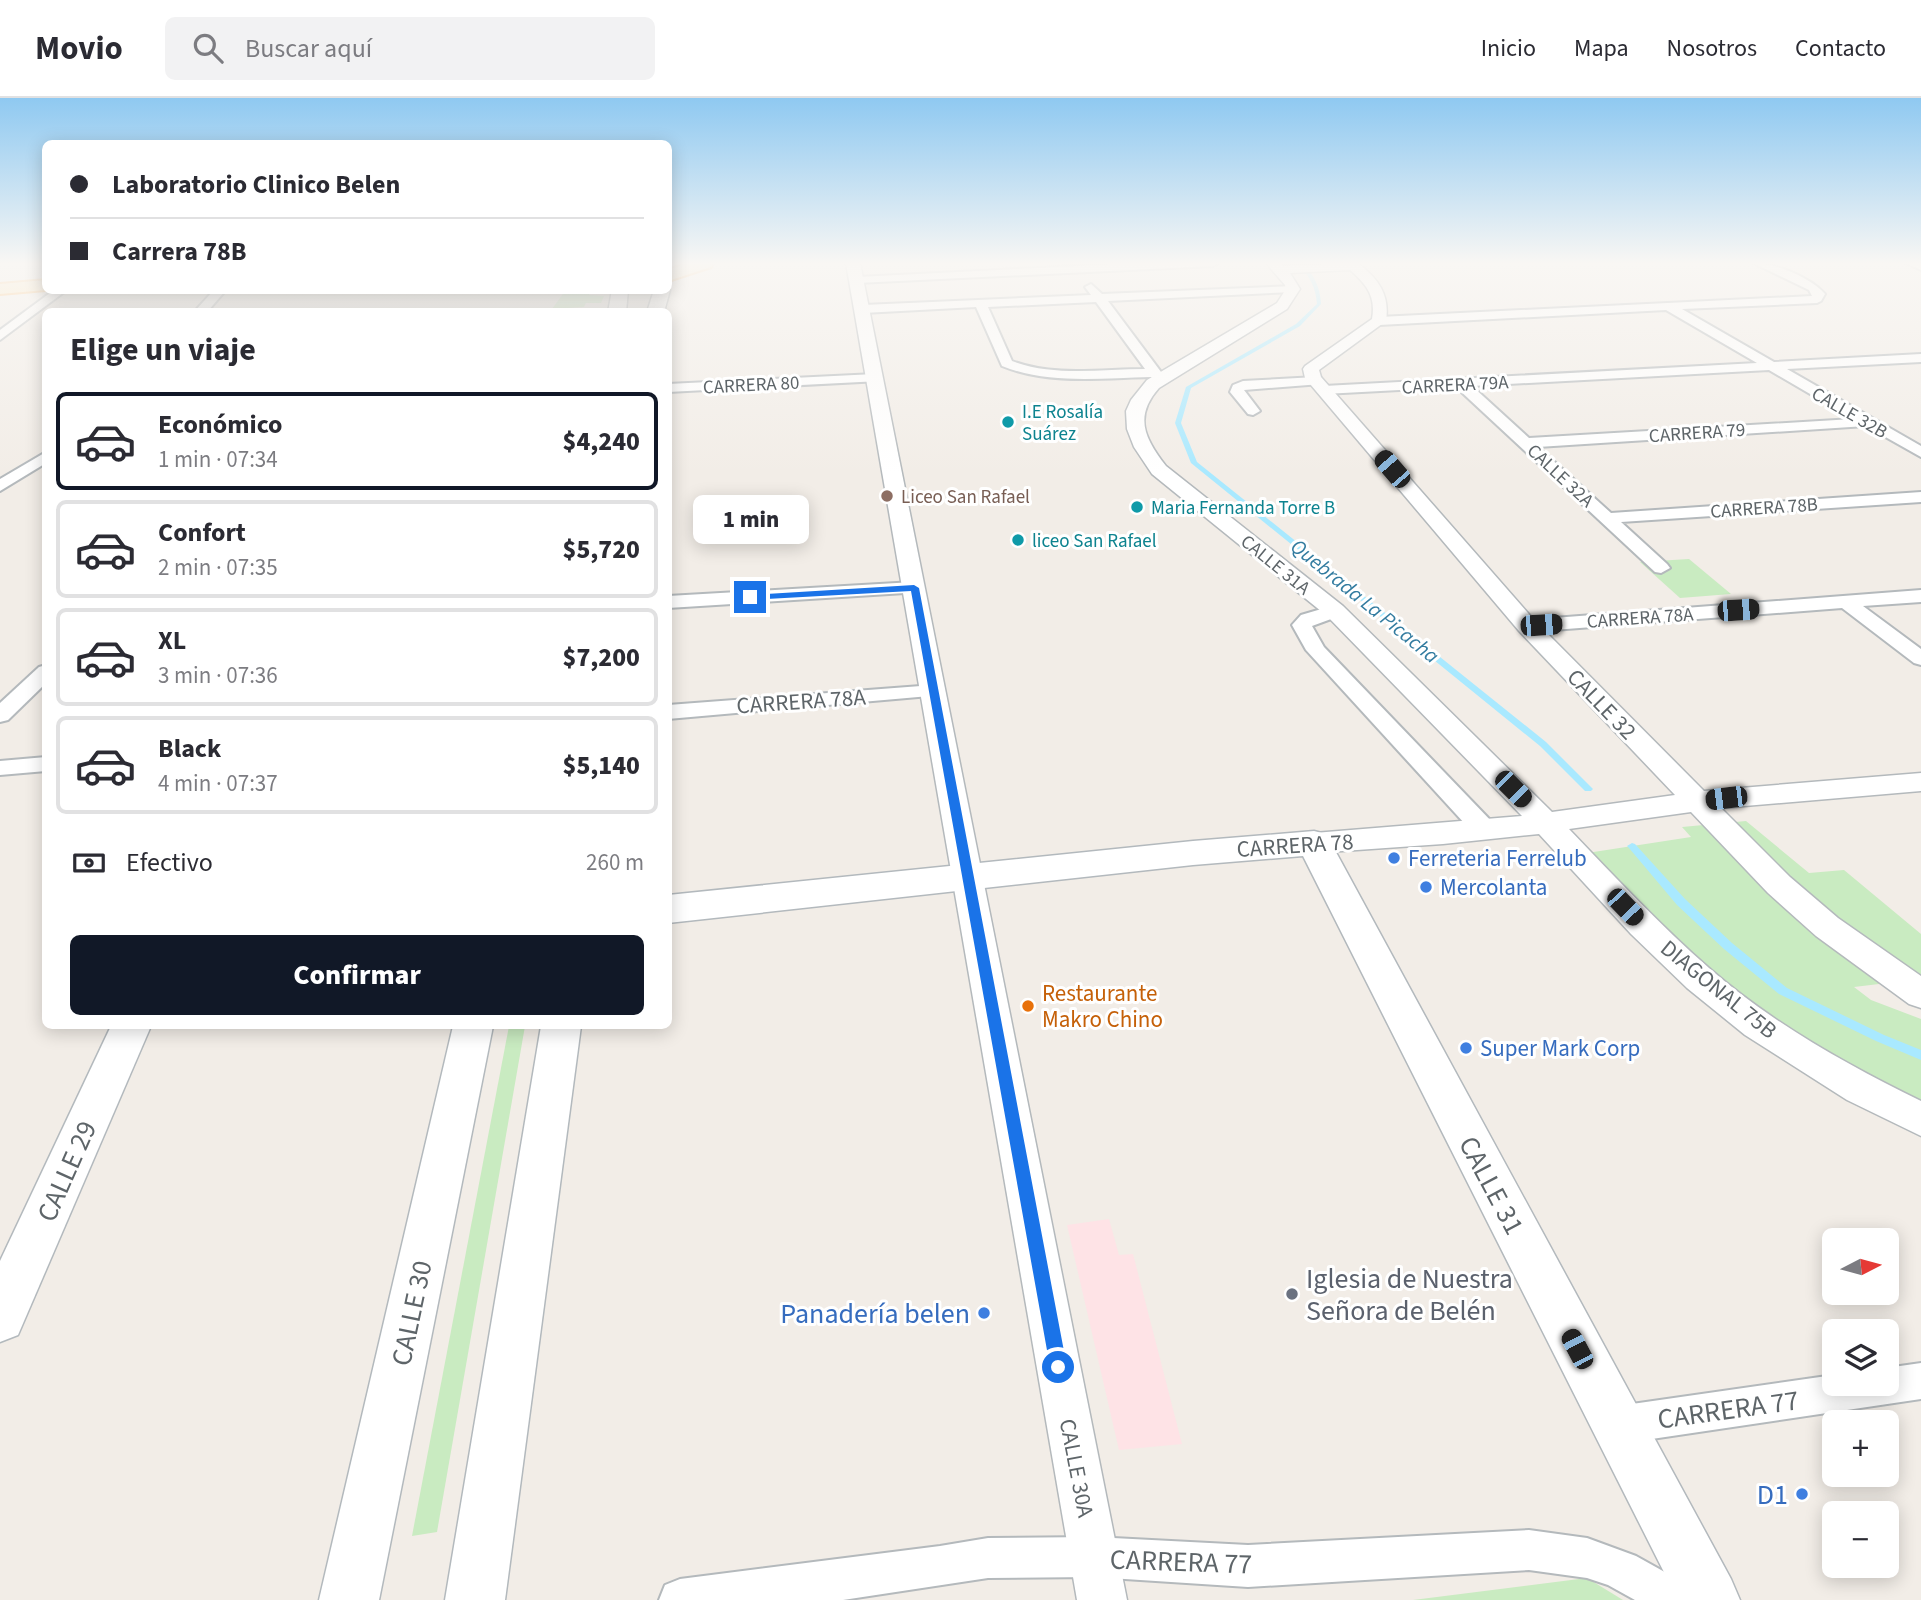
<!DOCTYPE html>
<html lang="es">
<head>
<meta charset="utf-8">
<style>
  :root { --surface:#fff; --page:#f2f2f3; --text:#2b2b33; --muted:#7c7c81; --line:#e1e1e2; --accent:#111827 }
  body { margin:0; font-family:"Source Sans 3",sans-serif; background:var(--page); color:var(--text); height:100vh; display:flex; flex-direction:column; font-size:26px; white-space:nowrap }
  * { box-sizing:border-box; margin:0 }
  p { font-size:23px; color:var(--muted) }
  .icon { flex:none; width:38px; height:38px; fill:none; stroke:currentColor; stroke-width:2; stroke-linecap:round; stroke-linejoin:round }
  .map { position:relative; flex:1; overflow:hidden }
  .drawer { position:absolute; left:42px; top:210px; width:630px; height:721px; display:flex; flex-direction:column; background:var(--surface); border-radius:10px; box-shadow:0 4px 18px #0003 }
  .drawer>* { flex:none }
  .top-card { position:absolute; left:42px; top:42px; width:630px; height:154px; border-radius:10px; box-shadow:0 4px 18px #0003; display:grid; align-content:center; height:154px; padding:0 28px; background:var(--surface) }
  .needle { width:46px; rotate:84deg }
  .tools { position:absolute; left:1822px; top:1130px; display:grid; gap:14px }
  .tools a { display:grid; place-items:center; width:77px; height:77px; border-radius:10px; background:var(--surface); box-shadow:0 4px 18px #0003; font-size:35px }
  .end { position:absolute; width:32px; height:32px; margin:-16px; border:9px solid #1a73e8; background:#fff; box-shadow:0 0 0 4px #fff }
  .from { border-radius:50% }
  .bubble { position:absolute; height:49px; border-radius:10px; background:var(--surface); box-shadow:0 4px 18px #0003; font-size:23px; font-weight:800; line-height:49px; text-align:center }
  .car { position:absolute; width:21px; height:42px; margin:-21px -10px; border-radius:9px; box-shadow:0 0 5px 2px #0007; background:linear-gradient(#222 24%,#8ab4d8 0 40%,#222 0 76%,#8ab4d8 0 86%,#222 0) }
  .top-card b { display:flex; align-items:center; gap:24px; height:66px; font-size:26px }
  .top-card b+b { border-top:2px solid var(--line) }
  .top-card i { width:18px; height:18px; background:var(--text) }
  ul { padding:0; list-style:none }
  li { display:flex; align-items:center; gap:21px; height:98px; margin:0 14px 10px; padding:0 14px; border:4px solid var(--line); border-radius:10px }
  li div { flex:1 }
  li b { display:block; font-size:26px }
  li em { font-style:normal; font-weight:800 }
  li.active { border-color:var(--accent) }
  li>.icon { width:63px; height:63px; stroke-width:1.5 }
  h2 { padding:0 28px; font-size:32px; line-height:84px }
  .pay { display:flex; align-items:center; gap:18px; height:77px; padding:0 28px; font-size:26px }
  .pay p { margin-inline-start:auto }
  .cta { display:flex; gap:14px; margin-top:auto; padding:14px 28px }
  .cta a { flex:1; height:80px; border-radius:10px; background:var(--accent); color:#fff; font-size:28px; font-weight:800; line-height:80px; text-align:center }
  header { display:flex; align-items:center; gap:42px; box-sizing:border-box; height:98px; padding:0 35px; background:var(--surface); border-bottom:2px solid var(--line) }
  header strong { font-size:33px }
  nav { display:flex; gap:38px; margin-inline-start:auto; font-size:24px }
  .search { width:490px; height:63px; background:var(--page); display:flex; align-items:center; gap:18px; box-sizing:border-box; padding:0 24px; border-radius:10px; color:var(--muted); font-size:26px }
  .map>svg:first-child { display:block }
  .medical { fill:#fee3e6 }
  .green { fill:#c9ebc1 }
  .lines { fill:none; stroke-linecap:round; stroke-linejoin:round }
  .stream { fill:#a9e9ff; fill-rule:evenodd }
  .minor-casing { stroke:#b4b9bc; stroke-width:4 }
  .tertiary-casing { stroke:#b4b9bc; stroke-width:3 }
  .secondary-casing { stroke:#b3b9bd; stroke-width:3 }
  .primary-casing { stroke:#ffb052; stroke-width:4 }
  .minor { fill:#fff; fill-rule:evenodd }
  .tertiary { fill:#fff; fill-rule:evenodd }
  .secondary { fill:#fff; fill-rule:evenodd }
  .primary { fill:#ffe3ae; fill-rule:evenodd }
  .route { fill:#1a73e8 }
  .culture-dot { fill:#0f9aa8; stroke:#fff; stroke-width:2.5 }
  .education-dot { fill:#8d6e63; stroke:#fff; stroke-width:2.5 }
  .shop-dot { fill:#3f7fe0; stroke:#fff; stroke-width:2.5 }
  .food-dot { fill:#e8710a; stroke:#fff; stroke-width:2.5 }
  .worship-dot { fill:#6b7280; stroke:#fff; stroke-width:2.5 }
  .labels { text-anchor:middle; stroke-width:6; stroke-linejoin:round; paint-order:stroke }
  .far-street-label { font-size:19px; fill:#5e6569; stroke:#fff }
  .far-culture-label { font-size:19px; fill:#0d838f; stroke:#fff; text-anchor:start }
  .far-education-label { font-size:19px; fill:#785e54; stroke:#fff; text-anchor:start }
  .far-water-label { font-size:21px; font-style:italic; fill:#337ca0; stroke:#fff }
  .street-label { font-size:23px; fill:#5e6569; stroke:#fff }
  .shop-label { font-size:23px; fill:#366cbe; stroke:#fff; text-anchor:start }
  .food-label { font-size:23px; fill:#c56008; stroke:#fff; text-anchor:start }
  .near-street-label { font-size:28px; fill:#5e6569; stroke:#fff }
  .near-worship-label { font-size:28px; fill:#5b616d; stroke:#fff; text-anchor:start }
  .near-shop-label { font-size:28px; fill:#366cbe; stroke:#fff; text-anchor:end }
</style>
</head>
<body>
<header>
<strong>Movio</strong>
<div class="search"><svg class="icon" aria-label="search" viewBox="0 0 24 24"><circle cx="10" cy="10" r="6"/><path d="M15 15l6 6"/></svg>Buscar aquí</div>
<nav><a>Inicio</a><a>Mapa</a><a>Nosotros</a><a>Contacto</a></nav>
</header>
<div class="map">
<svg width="1921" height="1502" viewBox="0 0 1921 1502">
  <rect width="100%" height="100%" fill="#f2ede7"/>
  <!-- medical -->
  <path class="medical" d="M1109,1121l10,36 14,-1 49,190 -63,6 -52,-225z"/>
  <!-- green -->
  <g class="green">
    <path d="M565,193h27l-3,4 15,1 -3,7h-15l-2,4 -32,2z"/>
    <path d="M1689,461l42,35 -51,4 -40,-36z"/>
    <path d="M1746,723l63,52 35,-3 77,64v45l-67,8 17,13 50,19v98l-163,-93 -184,-169 117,-18 -9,-10z"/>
    <path d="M509,928h16l-88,506 -25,4z"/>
    <path d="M1587,1480l36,22h-210z"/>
  </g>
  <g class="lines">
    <!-- stream -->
    <g class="stream">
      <path d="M1298,165h5c11,12 17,24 18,41l-21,22 -109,62 -10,35 16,39 349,280 47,47 -2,2h-6l-45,-45 -349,-283 -16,-40 11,-36 110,-63 21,-20c-1,-17 -8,-28 -19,-41z"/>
      <path d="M1632,745l3,1 50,55 47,44 55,45 97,47 37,15v10l-45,-19 -97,-47 -55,-45 -47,-44 -48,-57 -2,-2z"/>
    </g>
    <!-- minor casing -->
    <g class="minor-casing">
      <g id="minor">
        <path d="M1139,165h79l-5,3 -356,17 -6,-3 6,-3z"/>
        <path d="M1753,165c22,0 57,14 72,31l-4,7 -4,2 -135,6 92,53 147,-8v8l-134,7 134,77v11l-55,-31 -328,21 73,66 310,-21v10l-300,20 46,42 3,4 -9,5 -6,-1 -199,-185 -132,7 -7,-4 7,-4 433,-23 -91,-53 -287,15 -6,-4 6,-4 433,-21 -3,-6zM1769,272l84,49 -324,19 -57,-52z"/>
        <path d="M1906,165h15v7z"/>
        <path d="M1091,186l11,10 191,-8 6,3 -6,3 -185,9 59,79 -7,4 -9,-7c-49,1 -102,8 -149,-11l-26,-59 -113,6 -6,-4 6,-4 228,-10 -6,-8zM1096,204l49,67c-43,0 -92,8 -133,-8l-24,-54z"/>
        <path d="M54,192h13l-67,50v-10z"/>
        <path d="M214,192h12l-19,22h-13z"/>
        <path d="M875,276l7,4 -2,3 -212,11v-8z"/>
        <path d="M1316,279l5,1v6l-77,6 16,21 -7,4 -5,-1 -18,-22 3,-7 10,-4z"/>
        <path d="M46,354v11l-46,28v-12z"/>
        <path d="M914,484l7,2 2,4 -2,4 -253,16v-12z"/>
        <path d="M1921,492v12l-58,4 58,43v16l-7,-2 -72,-55 -315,24 -10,-6 10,-6z"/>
        <path d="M1335,507l7,2 2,4 -2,4 -30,11 12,21 170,177 3,6 -3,6 -9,2 -9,-2 -170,-186 -14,-25 9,-10z"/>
        <path d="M46,567v18l-38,37 -8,2v-19l39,-36z"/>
        <path d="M934,587l7,2 3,4 -3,4 -273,24v-14z"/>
        <path d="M46,659v14l-46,4v-14z"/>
        <path d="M1921,1265v36l-303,45 -13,-6 -6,-13 6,-13 13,-6 216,-31v9h52v-16z"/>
        <path d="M1529,1432l58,8 49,18 52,29 6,15h-59l-27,-15 -21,-7 -58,-8 -281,17 -154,-10 -106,1 -145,22h-184l6,-15 15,-6 260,-33 48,-8 106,-1 154,8z"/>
      </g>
    </g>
    <!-- tertiary casing -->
    <g class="tertiary-casing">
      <g id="tertiary">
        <path d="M846,165h14l267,1337h-50z"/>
        <path d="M1266,165h14l2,3 76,-3c20,16 32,31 28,58l-67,49 2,7 214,244 169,170 217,-18v18l-200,17 69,69 48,41 83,58v32l-12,-4 -93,-68 -48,-43 -77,-81 -122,17c46,48 91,96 140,139 63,55 138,97 212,133v35l-74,-36 -102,-65 -58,-47 -56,-54 -92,-100 -96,10 -129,9 -10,-3 -5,-7 5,-7 10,-3 208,-17 -195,-200 -175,-142 -18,-27 -7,-18 -1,-18 5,-11 16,-20 130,-77 9,-14 -1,-4zM1350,172c17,15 26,26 22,49l-67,47 -2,3 2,9 214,253 156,164 -123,17 -209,-206 -177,-140c-22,-28 -32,-50 -7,-78l128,-79 13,-20 -10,-16z"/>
      </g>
    </g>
    <!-- secondary casing -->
    <g class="secondary-casing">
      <g id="secondary">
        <path d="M668,189l2,3 -6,22h-17l7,-22h14z"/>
        <path d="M612,192h16l-2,22h-18z"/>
        <path d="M1314,733l12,3 5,9 400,736 9,21h-62l-375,-744 -110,9 -525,58v-28l525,-54z"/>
        <path d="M111,928h40l-133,309 -18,7v-81z"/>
        <path d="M453,928h40l-114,574h-60z"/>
        <path d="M541,928h40l-76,574h-60z"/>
      </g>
    </g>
    <!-- primary casing -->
    <g class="primary-casing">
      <g id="primary">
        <path d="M688,165h25l-2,4 -43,14v-11z"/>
        <path d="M46,182v10l-46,4v-10z"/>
      </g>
    </g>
    <!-- minor -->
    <use href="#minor" class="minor"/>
    <!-- tertiary -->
    <use href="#tertiary" class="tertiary"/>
    <!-- secondary -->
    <use href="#secondary" class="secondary"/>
    <!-- primary -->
    <use href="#primary" class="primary"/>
  </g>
  <!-- sky -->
  <linearGradient id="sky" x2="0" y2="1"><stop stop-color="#8fc9f1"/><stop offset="0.44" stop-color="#f9f7f4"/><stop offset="1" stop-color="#f9f7f4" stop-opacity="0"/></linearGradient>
  <rect width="1921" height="376" fill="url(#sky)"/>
  <!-- route -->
  <path class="route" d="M914,487l5,3 148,779 -3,6 -6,3 -6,-3 -2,-6 -139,-776 -161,9 -4,-3 4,-2z"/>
  <!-- markers -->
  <g class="culture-dot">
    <circle cx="1008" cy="324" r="7"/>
    <circle cx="1137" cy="409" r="7"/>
    <circle cx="1018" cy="442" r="7"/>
  </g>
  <circle class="education-dot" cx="887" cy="398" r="7"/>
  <g class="shop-dot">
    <circle cx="1394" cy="760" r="7"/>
    <circle cx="1426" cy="789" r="7"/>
    <circle cx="1466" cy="950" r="7"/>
    <circle cx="984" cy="1215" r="7"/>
    <circle cx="1802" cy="1396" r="7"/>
  </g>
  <circle class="food-dot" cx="1028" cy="908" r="7"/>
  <circle class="worship-dot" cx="1292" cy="1196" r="7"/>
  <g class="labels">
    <!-- far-street labels -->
    <g class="far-street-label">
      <text transform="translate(751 286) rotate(-3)" y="7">CARRERA 80</text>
      <text transform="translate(1455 286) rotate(-3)" y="7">CARRERA 79A</text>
      <text transform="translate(1850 314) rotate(30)" y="7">CALLE 32B</text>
      <text transform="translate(1697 334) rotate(-4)" y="7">CARRERA 79</text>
      <text transform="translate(1561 377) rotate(43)" y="7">CALLE 32A</text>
      <text transform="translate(1764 409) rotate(-4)" y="7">CARRERA 78B</text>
      <text transform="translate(1276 466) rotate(39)" y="7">CALLE 31A</text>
      <text transform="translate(1640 519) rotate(-4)" y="7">CARRERA 78A</text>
    </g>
    <!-- far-culture labels -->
    <g class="far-culture-label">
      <text x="1022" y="320">I.E Rosalía<tspan x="1022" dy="22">Suárez</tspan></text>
      <text x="1151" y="416">Maria Fernanda Torre B</text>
      <text x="1032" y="449">liceo San Rafael</text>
    </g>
    <!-- far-education labels -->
    <g class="far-education-label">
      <text x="901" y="405">Liceo San Rafael</text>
    </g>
    <!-- far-water labels -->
    <g class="far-water-label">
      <text transform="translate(1365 503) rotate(39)" y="7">Quebrada La Picacha</text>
    </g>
    <!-- street labels -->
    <g class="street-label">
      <text transform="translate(801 603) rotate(-4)" y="8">CARRERA 78A</text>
      <text transform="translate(1602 606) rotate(46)" y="8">CALLE 32</text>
      <text transform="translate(1295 747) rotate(-4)" y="8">CARRERA 78</text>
      <text transform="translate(1719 891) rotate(39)" y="8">DIAGONAL 75B</text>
      <text transform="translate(1077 1370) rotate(79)" y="8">CALLE 30A</text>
    </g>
    <!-- shop labels -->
    <g class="shop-label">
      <text x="1408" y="768">Ferreteria Ferrelub</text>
      <text x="1440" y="797">Mercolanta</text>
      <text x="1480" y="958">Super Mark Corp</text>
    </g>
    <!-- food labels -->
    <g class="food-label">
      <text x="1042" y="903">Restaurante<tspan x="1042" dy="26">Makro Chino</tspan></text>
    </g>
    <!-- near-street labels -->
    <g class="near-street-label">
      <text transform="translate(66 1073) rotate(-66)" y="10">CALLE 29</text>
      <text transform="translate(1492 1087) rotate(62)" y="10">CALLE 31</text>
      <text transform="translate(411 1215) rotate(-78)" y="10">CALLE 30</text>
      <text transform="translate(1728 1311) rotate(-8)" y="10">CARRERA 77</text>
      <text transform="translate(1181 1463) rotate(2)" y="10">CARRERA 77</text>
    </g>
    <!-- near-worship labels -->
    <g class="near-worship-label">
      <text x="1306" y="1190">Iglesia de Nuestra<tspan x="1306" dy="32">Señora de Belén</tspan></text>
    </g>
    <!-- near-shop labels -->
    <g class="near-shop-label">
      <text x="970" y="1225">Panadería belen</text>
      <text x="1788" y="1406">D1</text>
    </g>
  </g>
</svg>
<div class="tools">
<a><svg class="needle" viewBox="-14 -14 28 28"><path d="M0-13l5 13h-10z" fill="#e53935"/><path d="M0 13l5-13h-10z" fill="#7c7c81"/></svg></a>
<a><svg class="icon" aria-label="layers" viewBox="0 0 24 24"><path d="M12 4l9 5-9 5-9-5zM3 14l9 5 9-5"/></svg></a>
<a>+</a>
<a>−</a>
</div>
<i class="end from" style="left:1058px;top:1269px"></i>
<i class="end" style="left:750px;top:499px"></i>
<div class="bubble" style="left:693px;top:397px;width:116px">1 min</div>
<i class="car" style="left:1392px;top:371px;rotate:319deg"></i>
<i class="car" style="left:1738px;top:512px;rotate:86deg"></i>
<i class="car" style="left:1541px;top:527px;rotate:86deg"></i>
<i class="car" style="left:1513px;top:691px;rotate:135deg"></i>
<i class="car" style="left:1726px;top:700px;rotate:263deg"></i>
<i class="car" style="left:1625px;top:809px;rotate:136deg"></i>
<i class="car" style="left:1577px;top:1251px;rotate:332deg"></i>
<div class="top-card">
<b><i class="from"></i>Laboratorio Clinico Belen</b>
<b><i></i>Carrera 78B</b>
</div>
<section class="drawer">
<h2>Elige un viaje</h2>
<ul>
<li class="active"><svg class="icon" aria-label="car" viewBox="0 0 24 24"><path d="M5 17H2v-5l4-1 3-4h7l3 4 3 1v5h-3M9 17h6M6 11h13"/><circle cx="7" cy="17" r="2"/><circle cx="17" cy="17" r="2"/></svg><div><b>Económico</b><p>1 min · 07:34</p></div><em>$4,240</em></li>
<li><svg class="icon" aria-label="car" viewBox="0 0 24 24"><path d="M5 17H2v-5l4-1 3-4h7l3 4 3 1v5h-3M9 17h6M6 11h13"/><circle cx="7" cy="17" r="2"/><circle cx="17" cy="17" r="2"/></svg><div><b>Confort</b><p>2 min · 07:35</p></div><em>$5,720</em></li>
<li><svg class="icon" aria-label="car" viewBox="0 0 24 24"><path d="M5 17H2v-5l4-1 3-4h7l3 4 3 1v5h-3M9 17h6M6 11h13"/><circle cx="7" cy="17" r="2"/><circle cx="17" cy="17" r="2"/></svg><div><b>XL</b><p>3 min · 07:36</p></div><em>$7,200</em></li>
<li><svg class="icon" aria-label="car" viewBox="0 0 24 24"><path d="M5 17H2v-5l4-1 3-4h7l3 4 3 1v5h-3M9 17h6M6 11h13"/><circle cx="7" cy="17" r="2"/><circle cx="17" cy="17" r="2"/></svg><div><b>Black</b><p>4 min · 07:37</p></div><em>$5,140</em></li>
</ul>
<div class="pay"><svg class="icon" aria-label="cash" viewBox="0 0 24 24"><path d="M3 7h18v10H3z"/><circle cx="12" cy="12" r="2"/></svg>Efectivo<p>260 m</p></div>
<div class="cta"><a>Confirmar</a></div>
</section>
</div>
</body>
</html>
